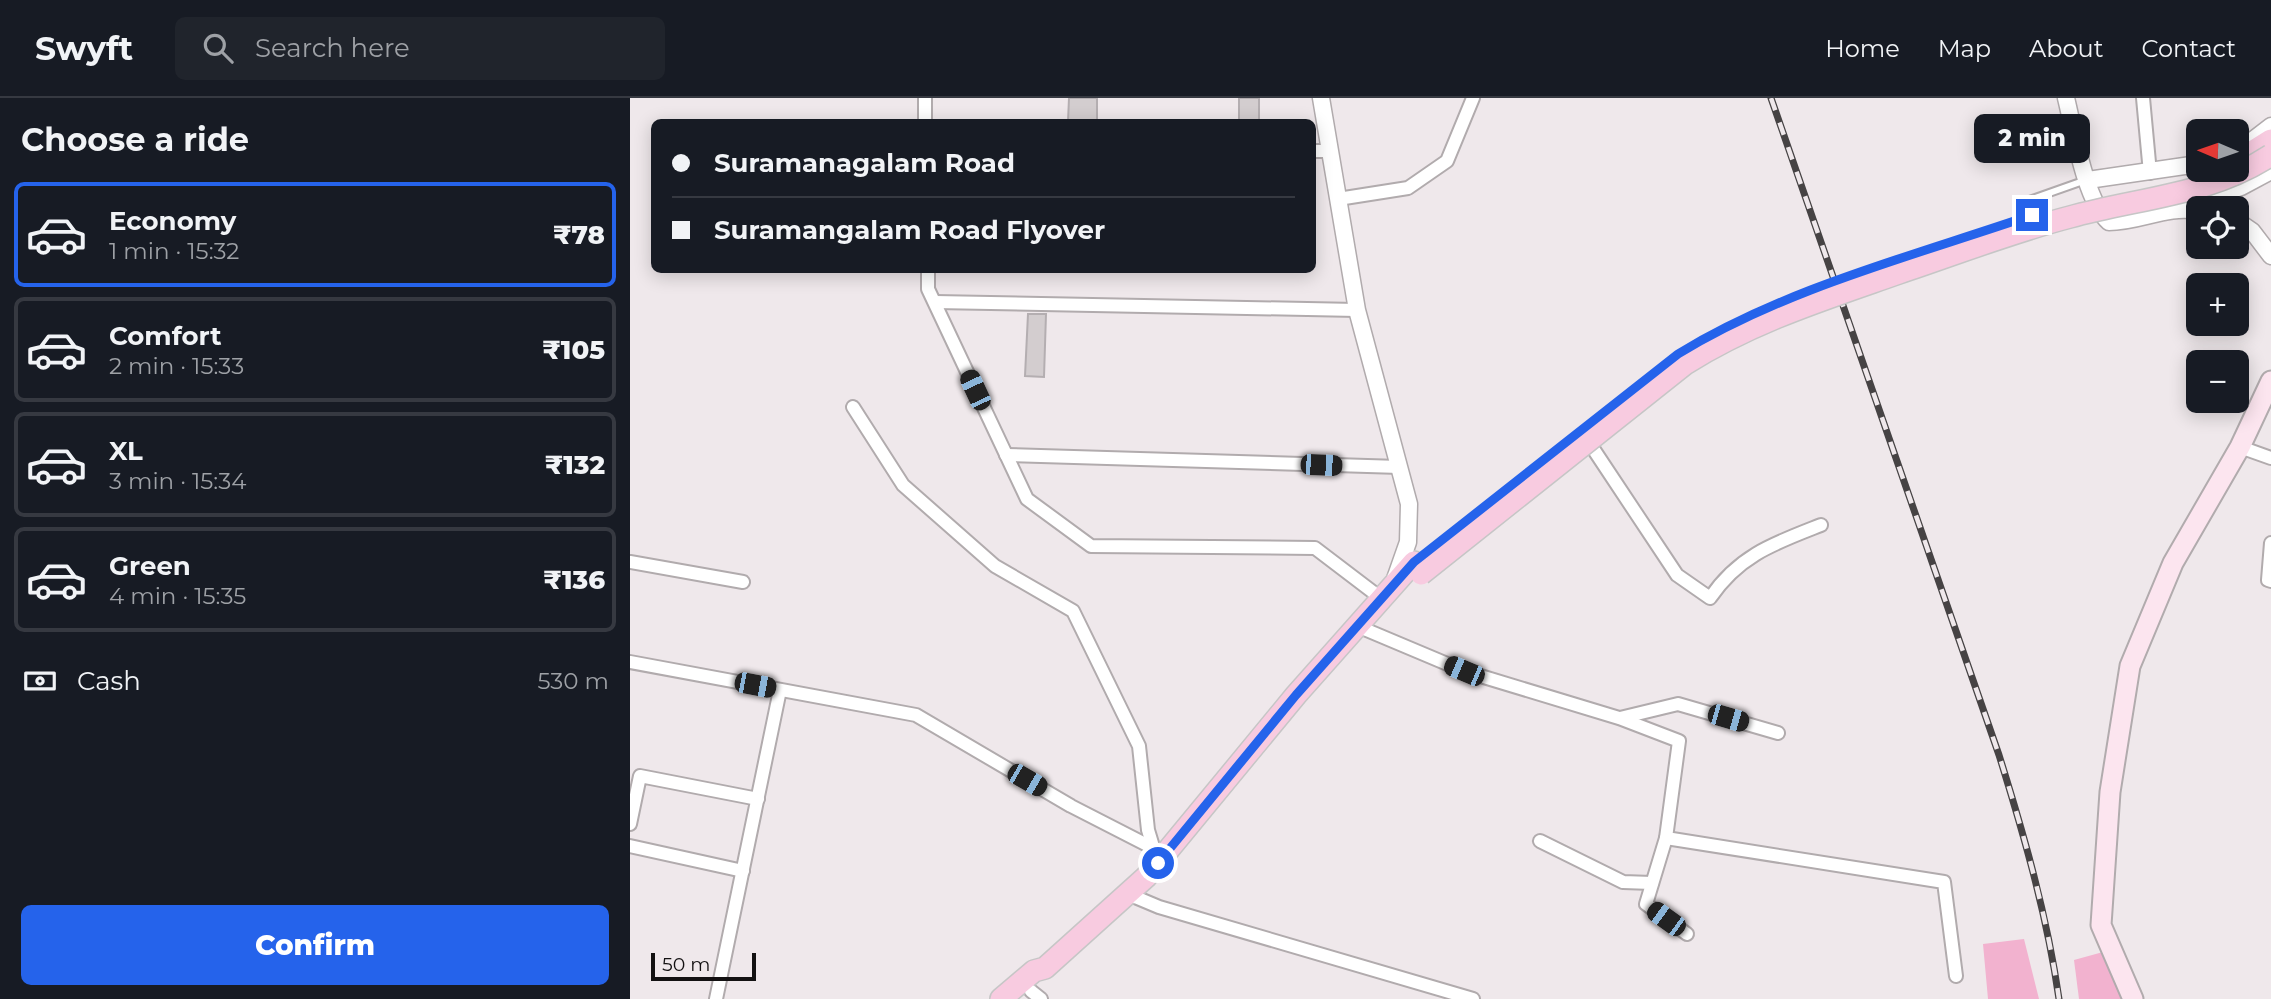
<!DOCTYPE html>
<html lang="en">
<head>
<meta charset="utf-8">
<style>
  :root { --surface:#171b24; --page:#20242c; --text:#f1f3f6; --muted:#9ea1a6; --line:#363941; --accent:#2563eb }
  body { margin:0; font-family:Montserrat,sans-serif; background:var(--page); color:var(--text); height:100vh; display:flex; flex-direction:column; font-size:26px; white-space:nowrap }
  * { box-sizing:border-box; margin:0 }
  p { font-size:23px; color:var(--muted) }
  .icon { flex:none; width:38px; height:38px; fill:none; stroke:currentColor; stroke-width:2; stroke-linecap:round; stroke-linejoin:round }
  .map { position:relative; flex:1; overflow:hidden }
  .side { display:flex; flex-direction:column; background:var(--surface); width:630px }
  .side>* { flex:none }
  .top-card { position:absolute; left:21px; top:21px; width:665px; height:154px; border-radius:10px; box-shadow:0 4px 18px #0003; display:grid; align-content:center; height:154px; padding:0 21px; background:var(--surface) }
  .needle { width:46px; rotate:272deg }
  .tools { position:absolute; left:1556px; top:21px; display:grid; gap:14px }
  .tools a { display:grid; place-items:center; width:63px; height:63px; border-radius:10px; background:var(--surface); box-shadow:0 4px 18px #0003; font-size:35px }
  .scale { position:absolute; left:21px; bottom:18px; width:105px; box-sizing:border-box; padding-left:7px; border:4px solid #131112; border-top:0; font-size:19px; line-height:24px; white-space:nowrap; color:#131112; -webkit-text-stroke:5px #efe8eb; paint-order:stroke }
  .end { position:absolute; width:32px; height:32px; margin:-16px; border:9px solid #2563eb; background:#fff; box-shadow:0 0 0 4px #fff }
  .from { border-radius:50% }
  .bubble { position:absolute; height:49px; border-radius:10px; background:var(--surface); box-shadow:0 4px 18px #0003; font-size:23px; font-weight:800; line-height:49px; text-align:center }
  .car { position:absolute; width:21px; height:42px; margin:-21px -10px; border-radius:9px; box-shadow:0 0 5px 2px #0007; background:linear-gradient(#222 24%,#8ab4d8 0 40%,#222 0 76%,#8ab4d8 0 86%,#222 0) }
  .top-card b { display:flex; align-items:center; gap:24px; height:66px; font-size:26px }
  .top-card b+b { border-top:2px solid var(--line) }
  .top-card i { width:18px; height:18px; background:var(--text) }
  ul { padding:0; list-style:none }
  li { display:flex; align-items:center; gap:21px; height:105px; margin:0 14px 10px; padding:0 7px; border:4px solid var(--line); border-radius:10px }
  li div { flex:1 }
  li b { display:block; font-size:26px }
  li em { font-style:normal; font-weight:800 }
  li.current { border-color:var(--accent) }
  li>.icon { width:63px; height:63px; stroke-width:1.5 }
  h2 { padding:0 21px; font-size:32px; line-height:84px }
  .pay { display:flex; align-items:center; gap:18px; height:77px; padding:0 21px; font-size:26px }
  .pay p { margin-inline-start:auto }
  .button { display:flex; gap:14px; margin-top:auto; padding:14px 21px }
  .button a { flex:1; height:80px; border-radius:10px; background:var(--accent); color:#fff; font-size:28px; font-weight:800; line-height:80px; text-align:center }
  header { display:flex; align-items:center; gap:42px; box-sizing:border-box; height:98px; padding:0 35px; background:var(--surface); border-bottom:2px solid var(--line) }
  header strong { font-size:33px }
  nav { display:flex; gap:38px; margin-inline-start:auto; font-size:24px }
  .search { width:490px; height:63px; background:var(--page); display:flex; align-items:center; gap:18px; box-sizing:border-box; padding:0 24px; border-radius:10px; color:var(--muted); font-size:26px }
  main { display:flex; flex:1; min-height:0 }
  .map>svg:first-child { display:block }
  .green { fill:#f2b2cf }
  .building { fill:#d3cdcf; stroke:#b4aeb1; stroke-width:2 }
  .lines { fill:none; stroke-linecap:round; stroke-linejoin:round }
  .service-casing { stroke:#b1abad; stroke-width:10 }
  .minor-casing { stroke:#b1abad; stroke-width:16 }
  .tertiary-casing { stroke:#b1abad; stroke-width:19 }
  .secondary-casing { stroke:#b1abad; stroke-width:23 }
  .primary-casing { stroke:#c6c6c6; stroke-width:24 }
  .service { stroke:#fff; stroke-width:6 }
  .minor { stroke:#fff; stroke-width:12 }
  .tertiary { stroke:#fff; stroke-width:16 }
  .secondary { stroke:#fce5ef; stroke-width:19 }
  .primary { stroke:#f8cbe0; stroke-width:21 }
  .rail-casing { stroke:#464344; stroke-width:7 }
  .rail { stroke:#efe8eb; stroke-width:4.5; stroke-dasharray:13; stroke-linecap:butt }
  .primary-bridge-casing { stroke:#c6c6c6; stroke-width:24; stroke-linecap:butt }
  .primary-bridge { stroke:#f8cbe0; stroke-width:21 }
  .route { stroke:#2563eb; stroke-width:9 }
</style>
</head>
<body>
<header>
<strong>Swyft</strong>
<div class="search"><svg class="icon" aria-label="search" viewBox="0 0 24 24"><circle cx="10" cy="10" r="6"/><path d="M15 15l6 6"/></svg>Search here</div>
<nav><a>Home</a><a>Map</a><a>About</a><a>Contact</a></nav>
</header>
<main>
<section class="side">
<h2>Choose a ride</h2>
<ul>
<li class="current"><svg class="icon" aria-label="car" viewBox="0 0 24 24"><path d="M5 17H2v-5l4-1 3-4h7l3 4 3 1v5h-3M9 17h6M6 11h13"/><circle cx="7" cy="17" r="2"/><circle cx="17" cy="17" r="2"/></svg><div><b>Economy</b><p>1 min · 15:32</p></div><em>₹78</em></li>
<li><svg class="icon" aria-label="car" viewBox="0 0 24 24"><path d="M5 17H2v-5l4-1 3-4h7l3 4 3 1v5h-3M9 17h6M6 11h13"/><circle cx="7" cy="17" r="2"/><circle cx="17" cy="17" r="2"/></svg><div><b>Comfort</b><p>2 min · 15:33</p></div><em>₹105</em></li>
<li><svg class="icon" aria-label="car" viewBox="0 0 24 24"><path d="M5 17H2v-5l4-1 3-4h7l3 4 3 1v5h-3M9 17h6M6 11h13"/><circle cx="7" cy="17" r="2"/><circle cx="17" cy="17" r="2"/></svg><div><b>XL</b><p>3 min · 15:34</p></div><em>₹132</em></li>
<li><svg class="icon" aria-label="car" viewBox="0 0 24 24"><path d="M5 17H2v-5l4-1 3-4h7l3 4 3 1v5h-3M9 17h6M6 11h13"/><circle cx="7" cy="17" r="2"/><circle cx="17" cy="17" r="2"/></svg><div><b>Green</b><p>4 min · 15:35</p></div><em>₹136</em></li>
</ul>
<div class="pay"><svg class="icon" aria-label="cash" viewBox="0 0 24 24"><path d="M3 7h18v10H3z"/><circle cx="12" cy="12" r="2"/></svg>Cash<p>530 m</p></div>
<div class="button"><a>Confirm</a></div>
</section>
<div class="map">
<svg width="1641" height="901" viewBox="0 0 1641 901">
  <rect width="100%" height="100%" fill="#efe8eb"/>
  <!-- green -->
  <g class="green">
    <path d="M1394,841l15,60h-51l-5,-55z"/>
    <path d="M1473,854l18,47h-42l-5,-39z"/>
  </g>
  <!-- building -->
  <g class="building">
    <path d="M439,0h28v24h-29z"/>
    <rect x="609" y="0" width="20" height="24"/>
    <path d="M398,216h18l-2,63 -19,-1z"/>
  </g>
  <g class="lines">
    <!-- service casing -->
    <g class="service-casing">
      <path id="service" d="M1388,106l68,-24"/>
    </g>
    <!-- minor casing -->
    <g class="minor-casing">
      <g id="minor">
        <path d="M295,0v24"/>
        <path d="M1513,0l7,75"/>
        <path d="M682,53h17"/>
        <path d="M708,101l70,-11 39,-27 26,-63"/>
        <path d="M298,172v19l99,210 64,47 224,2 67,51"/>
        <path d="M305,204l422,8"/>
        <path d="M223,309l50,78 92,81 78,45 66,135 9,84 10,33"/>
        <path d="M1610,349l31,11"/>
        <path d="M964,352l83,125 33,23c29,-43 65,-55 111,-73"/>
        <path d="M376,357l394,12"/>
        <path d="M1641,445l-3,37 3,1"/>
        <path d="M0,464l113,20"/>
        <path d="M727,528l107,45 155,47 60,23 -13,97 278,44 12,94"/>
        <path d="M0,564l286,53 155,91 82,42"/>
        <path d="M990,620l58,-14 100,29"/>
        <path d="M0,726l10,-48 118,23"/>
        <path d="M1036,740l-20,66 41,30"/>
        <path d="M910,743l83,41 29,1"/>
        <path d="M0,748l113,25"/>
        <path d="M498,796l31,13 314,92"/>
        <path d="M401,893l10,8"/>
        <path d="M86,901l64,-309"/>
      </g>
    </g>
    <!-- tertiary casing -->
    <g class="tertiary-casing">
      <g id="tertiary">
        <path d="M691,0l36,212 52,194 -1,38 -13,37"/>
        <path d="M1436,0c8,32 19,103 43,124 31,0 58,-17 89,-11"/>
        <path d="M1615,48l26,-20"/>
        <path d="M1458,82l110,-16"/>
        <path d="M1553,109l58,-20 30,-16"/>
        <path d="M1606,122l16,11 19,25"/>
      </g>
    </g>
    <!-- secondary casing -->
    <g class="secondary-casing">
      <path id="secondary" d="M1503,901l-32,-74 9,-133 20,-126 43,-103 67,-116 31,-66"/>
    </g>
    <!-- primary casing -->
    <g class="primary-casing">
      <g id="primary">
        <path d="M1606,64l35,-22"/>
        <path d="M371,901l33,-28 11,-3 101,-91 150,-182 118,-133"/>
      </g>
    </g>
    <!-- service -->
    <use href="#service" class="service"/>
    <!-- minor -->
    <use href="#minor" class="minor"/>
    <!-- tertiary -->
    <use href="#tertiary" class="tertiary"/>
    <!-- secondary -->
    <use href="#secondary" class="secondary"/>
    <!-- primary -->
    <use href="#primary" class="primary"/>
    <!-- rail casing -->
    <g class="rail-casing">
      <path id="rail" d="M1141,0l228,657c25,80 48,160 60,244"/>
    </g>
    <!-- rail -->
    <use href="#rail" class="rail"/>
    <!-- primary-bridge casing -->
    <g class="primary-bridge-casing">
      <path id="primary-bridge" d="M791,476l264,-210c69,-43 137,-64 214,-91 57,-19 113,-41 171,-56 68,-19 141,-22 201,-62"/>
    </g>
    <!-- primary-bridge -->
    <use href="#primary-bridge" class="primary-bridge"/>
  </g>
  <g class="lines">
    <!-- route -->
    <path class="route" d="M528,765l138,-168 118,-133 264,-208c108,-66 235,-98 354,-139"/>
  </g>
</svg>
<div class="tools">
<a><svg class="needle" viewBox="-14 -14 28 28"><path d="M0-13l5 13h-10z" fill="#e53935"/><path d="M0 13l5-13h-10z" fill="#9ea1a6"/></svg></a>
<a><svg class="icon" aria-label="locate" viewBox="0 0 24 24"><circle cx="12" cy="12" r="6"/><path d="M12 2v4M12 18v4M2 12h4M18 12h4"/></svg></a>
<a>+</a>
<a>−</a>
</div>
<div class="scale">50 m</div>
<i class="end from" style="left:528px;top:765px"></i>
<i class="end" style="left:1402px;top:117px"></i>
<div class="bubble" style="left:1344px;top:16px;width:116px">2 min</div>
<i class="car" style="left:345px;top:292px;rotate:335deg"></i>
<i class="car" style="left:691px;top:367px;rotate:92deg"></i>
<i class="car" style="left:834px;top:573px;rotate:293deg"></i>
<i class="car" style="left:125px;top:587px;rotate:101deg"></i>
<i class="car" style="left:1098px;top:620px;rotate:106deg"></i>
<i class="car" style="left:397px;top:682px;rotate:120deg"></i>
<i class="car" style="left:1036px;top:821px;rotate:306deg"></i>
<div class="top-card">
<b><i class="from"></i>Suramanagalam Road</b>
<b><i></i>Suramangalam Road Flyover</b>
</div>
</div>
</main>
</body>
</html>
